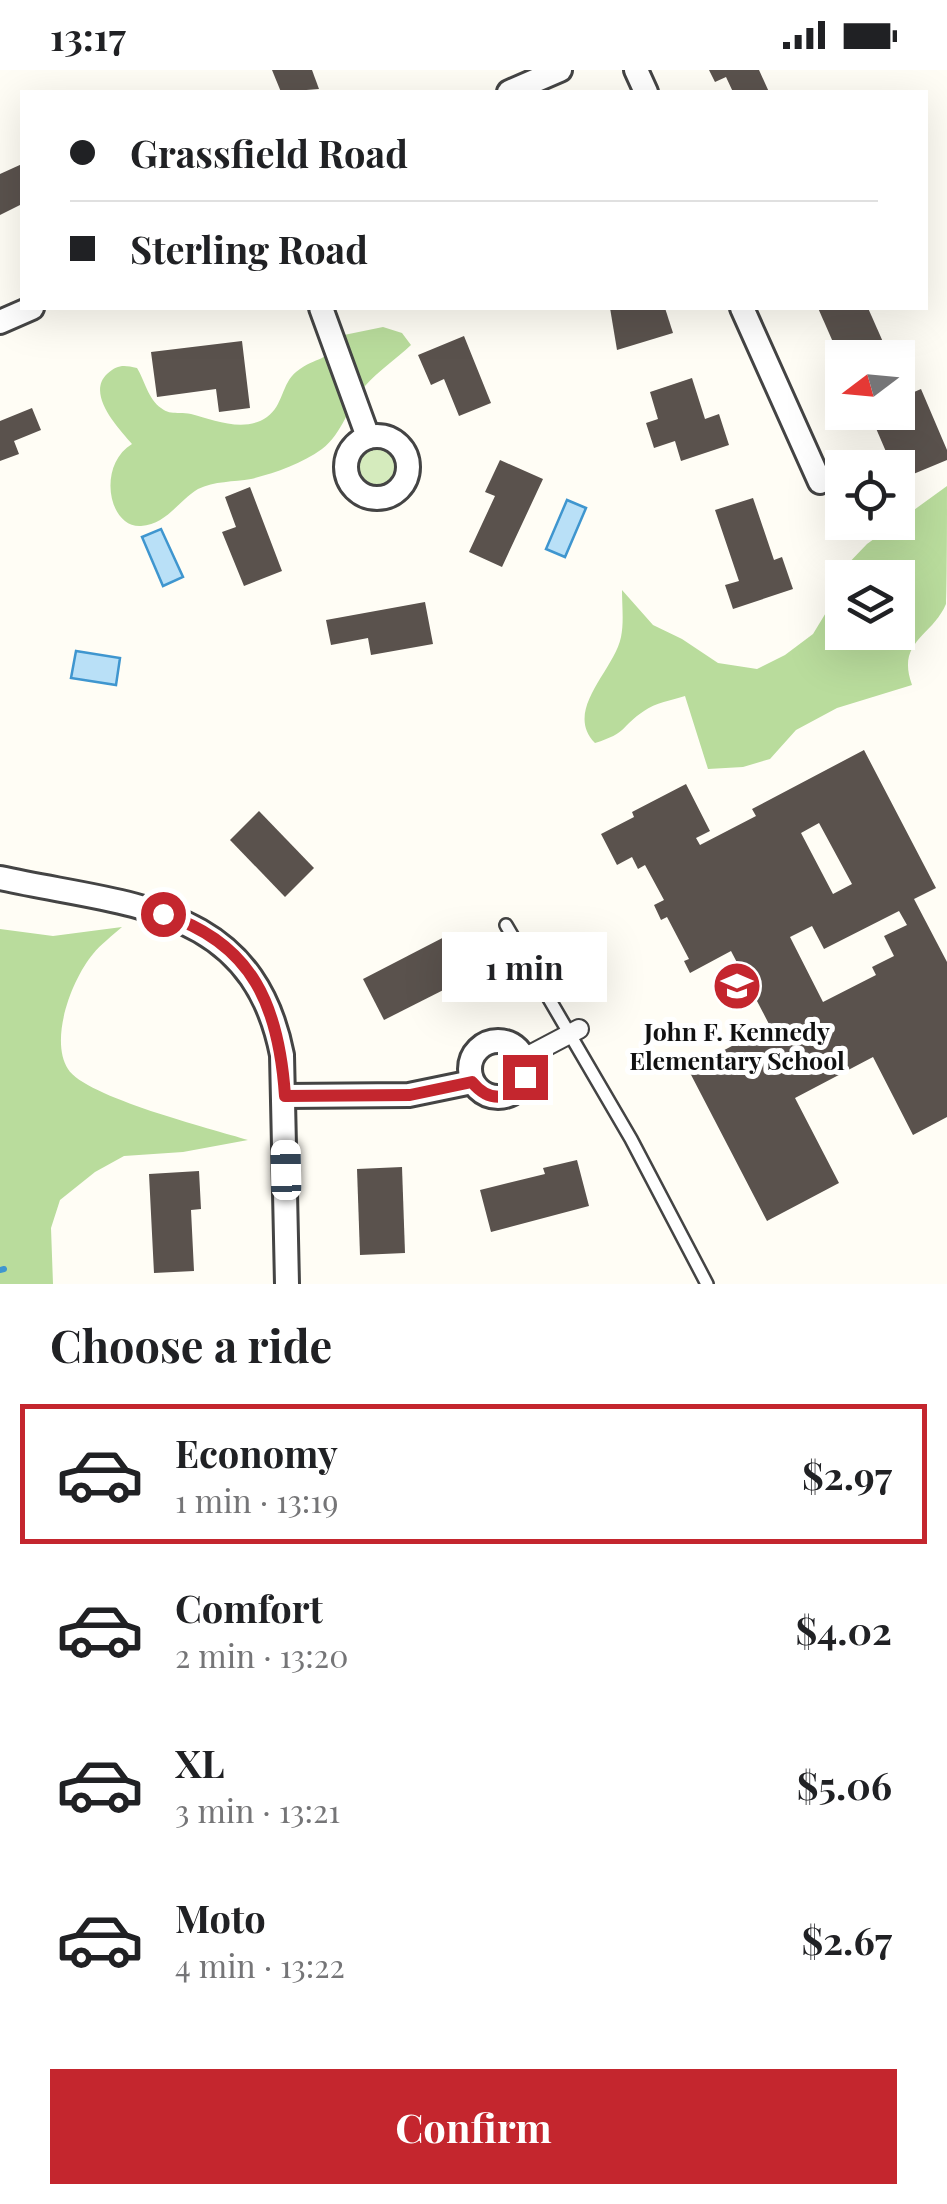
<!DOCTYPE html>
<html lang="en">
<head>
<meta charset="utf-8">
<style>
  :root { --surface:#fff; --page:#f6f6f6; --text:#202124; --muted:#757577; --line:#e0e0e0; --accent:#c4262e }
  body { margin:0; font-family:"Playfair Display",serif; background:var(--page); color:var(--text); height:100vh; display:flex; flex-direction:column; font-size:38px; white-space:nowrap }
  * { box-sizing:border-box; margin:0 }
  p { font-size:32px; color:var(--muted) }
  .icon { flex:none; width:55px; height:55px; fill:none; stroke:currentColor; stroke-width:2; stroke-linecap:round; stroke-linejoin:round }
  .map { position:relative; height:1214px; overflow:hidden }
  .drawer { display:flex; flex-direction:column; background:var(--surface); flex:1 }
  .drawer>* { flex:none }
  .guide { position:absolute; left:20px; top:20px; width:908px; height:220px; border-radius:0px; box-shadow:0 10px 40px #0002; display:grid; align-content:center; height:220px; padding:0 50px; background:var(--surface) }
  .needle { width:65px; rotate:254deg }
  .buttons { position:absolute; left:825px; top:270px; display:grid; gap:20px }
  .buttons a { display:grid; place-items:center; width:90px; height:90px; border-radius:0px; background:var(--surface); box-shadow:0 10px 40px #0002; font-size:50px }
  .end { position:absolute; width:45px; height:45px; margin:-22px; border:12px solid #c4262e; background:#fff; box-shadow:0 0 0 5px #fff }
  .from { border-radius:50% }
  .bubble { position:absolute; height:70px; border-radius:0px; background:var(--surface); box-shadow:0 10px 40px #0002; font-size:32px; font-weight:700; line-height:70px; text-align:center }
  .car { position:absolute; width:30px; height:60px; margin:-30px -15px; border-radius:12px; box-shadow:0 0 8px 2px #0007; background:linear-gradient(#fff 24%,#345 0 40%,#fff 0 76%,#345 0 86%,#fff 0) }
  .guide b { display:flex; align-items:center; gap:35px; height:95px; font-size:38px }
  .guide b+b { border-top:2px solid var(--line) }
  .guide i { width:25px; height:25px; background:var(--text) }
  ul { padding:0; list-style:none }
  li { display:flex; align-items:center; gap:30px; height:140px; margin:0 20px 15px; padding:0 30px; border:5px solid transparent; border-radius:0px }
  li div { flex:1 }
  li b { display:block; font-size:38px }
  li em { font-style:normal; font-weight:700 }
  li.current { border-color:var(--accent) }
  li>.icon { width:90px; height:90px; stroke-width:1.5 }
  h2 { padding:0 50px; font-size:45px; line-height:120px }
  .button { display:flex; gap:20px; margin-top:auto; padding:20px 50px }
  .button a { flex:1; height:115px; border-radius:0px; background:var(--accent); color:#fff; font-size:40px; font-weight:700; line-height:115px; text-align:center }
  .status { display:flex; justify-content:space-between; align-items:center; height:70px; padding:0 50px; background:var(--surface); direction:ltr }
  .status svg { height:28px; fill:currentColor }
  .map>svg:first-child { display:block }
  .green { fill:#d5ebbd }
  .forest { fill:#b9dc9c; fill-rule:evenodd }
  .water { fill:#b9e0f7; stroke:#3f96cf; stroke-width:2.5 }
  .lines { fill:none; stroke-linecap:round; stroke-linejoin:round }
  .stream { stroke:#3f96cf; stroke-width:6 }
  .building { fill:#5a524d; fill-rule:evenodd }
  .service-casing { stroke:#444; stroke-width:16 }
  .pedestrian-casing { stroke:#444; stroke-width:22 }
  .minor-casing { stroke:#444; stroke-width:28 }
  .service { stroke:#fff; stroke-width:11 }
  .pedestrian { stroke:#fff; stroke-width:18 }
  .minor { stroke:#fff; stroke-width:22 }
  .route { stroke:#c4262e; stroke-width:12 }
  .labels { text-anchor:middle; stroke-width:10; stroke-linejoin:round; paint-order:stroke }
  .poi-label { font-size:25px; font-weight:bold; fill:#111; stroke:#fff }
</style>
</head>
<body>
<div class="status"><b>13:17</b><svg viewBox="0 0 49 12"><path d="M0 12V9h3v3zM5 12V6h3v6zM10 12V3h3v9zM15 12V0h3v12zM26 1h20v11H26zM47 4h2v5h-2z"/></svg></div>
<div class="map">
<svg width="947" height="1214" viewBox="0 0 947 1214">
  <rect width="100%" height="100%" fill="#fffdf5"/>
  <!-- green -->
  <circle class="green" cx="377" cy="396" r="25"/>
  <!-- forest -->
  <g class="forest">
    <path d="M383,257l19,6 9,12c-15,14 -33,26 -46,41 -17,20 -22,47 -43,63 -21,15 -47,24 -71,30 -17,3 -37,2 -53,10 -20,12 -31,35 -57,37 -33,2 -44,-61 -9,-82 -14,-16 -46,-50 -25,-70 11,-10 17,-9 30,-6 8,13 11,31 24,40 10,8 18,3 30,6 22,6 54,19 76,3 16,-11 15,-34 29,-45 23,-18 28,-6 48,-37z"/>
    <path d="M947,416c0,25 0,99 -1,118 -14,33 -50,37 -34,81l-75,23 -41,22 -26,29 -27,8 -35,2 -23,-73c-13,4 -30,7 -41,15 -23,15 -16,22 -49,32 -32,-33 19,-72 26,-106 3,-14 1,-32 1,-47l31,35 29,14 36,24 39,6 28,-14 28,-21 17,-28 13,-37 24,-25zM842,508h56v54h-56z"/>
    <path d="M122,857c-10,9 -21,17 -29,27 -21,25 -44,85 -25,115 17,28 144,60 180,71l-65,12 -59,4 -29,16 -35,28 -9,28 2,56h-53v-355l53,7z"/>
  </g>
  <!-- water -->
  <g class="water">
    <path d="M567,430l19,8 -21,49 -19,-8z"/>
    <path d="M161,459l22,48 -20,9 -21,-49z"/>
    <path d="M76,581l44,7 -4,27 -45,-7z"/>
  </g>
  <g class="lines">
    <!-- stream -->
    <path class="stream" d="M0,1200l4,-1"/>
  </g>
  <!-- building -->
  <g class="building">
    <path d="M272,0h40l7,19 -38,3z"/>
    <path d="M709,0h50l10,22h-36l-7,-15 -11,5z"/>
    <path d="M22,94v40l-22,11v-41z"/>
    <path d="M610,238h55l8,25 -56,17z"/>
    <path d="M818,238h50l19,43 -15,7h-32z"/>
    <path d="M464,266l27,67 -32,13 -15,-37 -13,6 -13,-30z"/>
    <path d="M242,271l8,67 -31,4 -3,-23 -59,8 -6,-45z"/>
    <path d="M692,308l13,41 14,-5 10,31 -48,16 -6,-20 -21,7 -8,-25 12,-4 -8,-27z"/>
    <path d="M921,319l26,61v10l-48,20 -1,-12h-5l-24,-56h29v-13z"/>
    <path d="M32,338l9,22 -27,11 5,13 -19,7v-40z"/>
    <path d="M500,390l43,19 -41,88 -33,-15 26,-56 -10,-4z"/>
    <path d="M250,417l32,84 -38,15 -22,-54 14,-5 -11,-30z"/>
    <path d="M753,428l21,62 8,-3 11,32 -60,20 -8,-24 14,-4 -24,-71z"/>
    <path d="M425,532l8,42 -62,11 -3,-17 -37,7 -5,-25z"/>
    <path d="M864,680l72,138 -22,11 33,63v155l-34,18 -40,-78 -78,41 44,85 -72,38 -79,-152 82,-43 -39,-75 -41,22 -6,-12 5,-2 -22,-42 -6,3 -7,-15 10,-5 -19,-35 -7,4 -6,-12 -15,8 -16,-31 33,-17 -2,-5 54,-28 24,47 -14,7 4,7 56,-29 -4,-7zM819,753l33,61 -19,10 -32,-61zM899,841l8,14 -23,11 10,20 -22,11 4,8 -53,27 -33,-65 22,-11 12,23z"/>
    <path d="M259,741l55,57 -29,29 -55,-57z"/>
    <path d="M454,862l21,42 -91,46 -21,-41z"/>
    <path d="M577,1090l12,46 -98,26 -11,-42 65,-16 -2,-6z"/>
    <path d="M402,1097l3,86 -45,2 -3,-86z"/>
    <path d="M199,1101l2,38 -10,1 3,61 -40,2 -5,-99z"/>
  </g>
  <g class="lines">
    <!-- service casing -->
    <g class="service-casing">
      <path id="service" d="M506,855l125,214 76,145"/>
    </g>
    <!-- pedestrian casing -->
    <g class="pedestrian-casing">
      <path id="pedestrian" d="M524,988l55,-29"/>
    </g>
    <!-- minor casing -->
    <g class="minor-casing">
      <g id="minor">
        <path d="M636,0l10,22"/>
        <path d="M509,22l51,-22"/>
        <path d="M321,238l47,129"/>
        <path d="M742,238l78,174"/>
        <path d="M0,252l32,-14"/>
        <circle cx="377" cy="397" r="31"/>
        <path d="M0,808c126,28 252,24 282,177l5,229"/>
        <circle cx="498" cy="999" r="28"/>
        <path d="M285,1026l124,-1 63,-13"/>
      </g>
    </g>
    <!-- service -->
    <use href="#service" class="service"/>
    <!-- pedestrian -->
    <use href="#pedestrian" class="pedestrian"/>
    <!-- minor -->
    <use href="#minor" class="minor"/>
  </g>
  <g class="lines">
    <!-- route -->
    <path class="route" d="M163,844c91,29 116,94 122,182l125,-1 62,-13c17,21 42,20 53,-5"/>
  </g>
  <!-- icons -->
  <defs>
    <g id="school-disc" transform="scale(2.5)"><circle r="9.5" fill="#c4262e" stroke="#fff"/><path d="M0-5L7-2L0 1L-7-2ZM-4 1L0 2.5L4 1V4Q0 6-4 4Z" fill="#fff"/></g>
  </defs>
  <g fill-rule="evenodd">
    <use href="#school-disc" x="737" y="916"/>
  </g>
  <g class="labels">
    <!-- poi labels -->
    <g class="poi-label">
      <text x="737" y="971">John F. Kennedy<tspan x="737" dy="29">Elementary School</tspan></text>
    </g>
  </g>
</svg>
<div class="buttons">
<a><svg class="needle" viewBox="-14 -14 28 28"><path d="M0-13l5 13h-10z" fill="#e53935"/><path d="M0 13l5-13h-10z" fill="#757577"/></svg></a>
<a><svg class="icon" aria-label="locate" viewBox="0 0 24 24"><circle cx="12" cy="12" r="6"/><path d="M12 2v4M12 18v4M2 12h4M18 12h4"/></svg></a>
<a><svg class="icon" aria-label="layers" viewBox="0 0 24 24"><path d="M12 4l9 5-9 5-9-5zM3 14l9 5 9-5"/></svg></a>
</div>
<i class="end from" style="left:163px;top:844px"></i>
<i class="end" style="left:525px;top:1007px"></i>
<div class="bubble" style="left:442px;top:862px;width:165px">1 min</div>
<i class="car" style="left:286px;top:1100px;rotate:359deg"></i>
<div class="guide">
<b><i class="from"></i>Grassfield Road</b>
<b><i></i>Sterling Road</b>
</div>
</div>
<section class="drawer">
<h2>Choose a ride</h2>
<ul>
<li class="current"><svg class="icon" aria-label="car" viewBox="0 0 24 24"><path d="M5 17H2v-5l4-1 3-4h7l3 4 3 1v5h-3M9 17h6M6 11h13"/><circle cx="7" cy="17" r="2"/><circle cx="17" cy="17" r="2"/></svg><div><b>Economy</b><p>1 min · 13:19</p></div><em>$2.97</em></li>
<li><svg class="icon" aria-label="car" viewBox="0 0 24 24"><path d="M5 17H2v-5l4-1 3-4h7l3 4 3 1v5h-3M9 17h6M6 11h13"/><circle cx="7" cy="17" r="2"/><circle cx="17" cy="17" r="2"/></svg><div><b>Comfort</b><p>2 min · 13:20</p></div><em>$4.02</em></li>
<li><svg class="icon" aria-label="car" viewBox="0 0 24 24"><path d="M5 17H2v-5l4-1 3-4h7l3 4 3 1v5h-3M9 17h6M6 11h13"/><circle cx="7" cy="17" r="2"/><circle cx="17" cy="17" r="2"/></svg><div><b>XL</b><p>3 min · 13:21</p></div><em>$5.06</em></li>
<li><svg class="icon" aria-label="car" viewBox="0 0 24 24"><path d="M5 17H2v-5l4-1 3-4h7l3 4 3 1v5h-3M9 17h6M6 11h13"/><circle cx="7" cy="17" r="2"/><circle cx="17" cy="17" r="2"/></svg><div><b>Moto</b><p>4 min · 13:22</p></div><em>$2.67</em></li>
</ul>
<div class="button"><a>Confirm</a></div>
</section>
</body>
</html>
